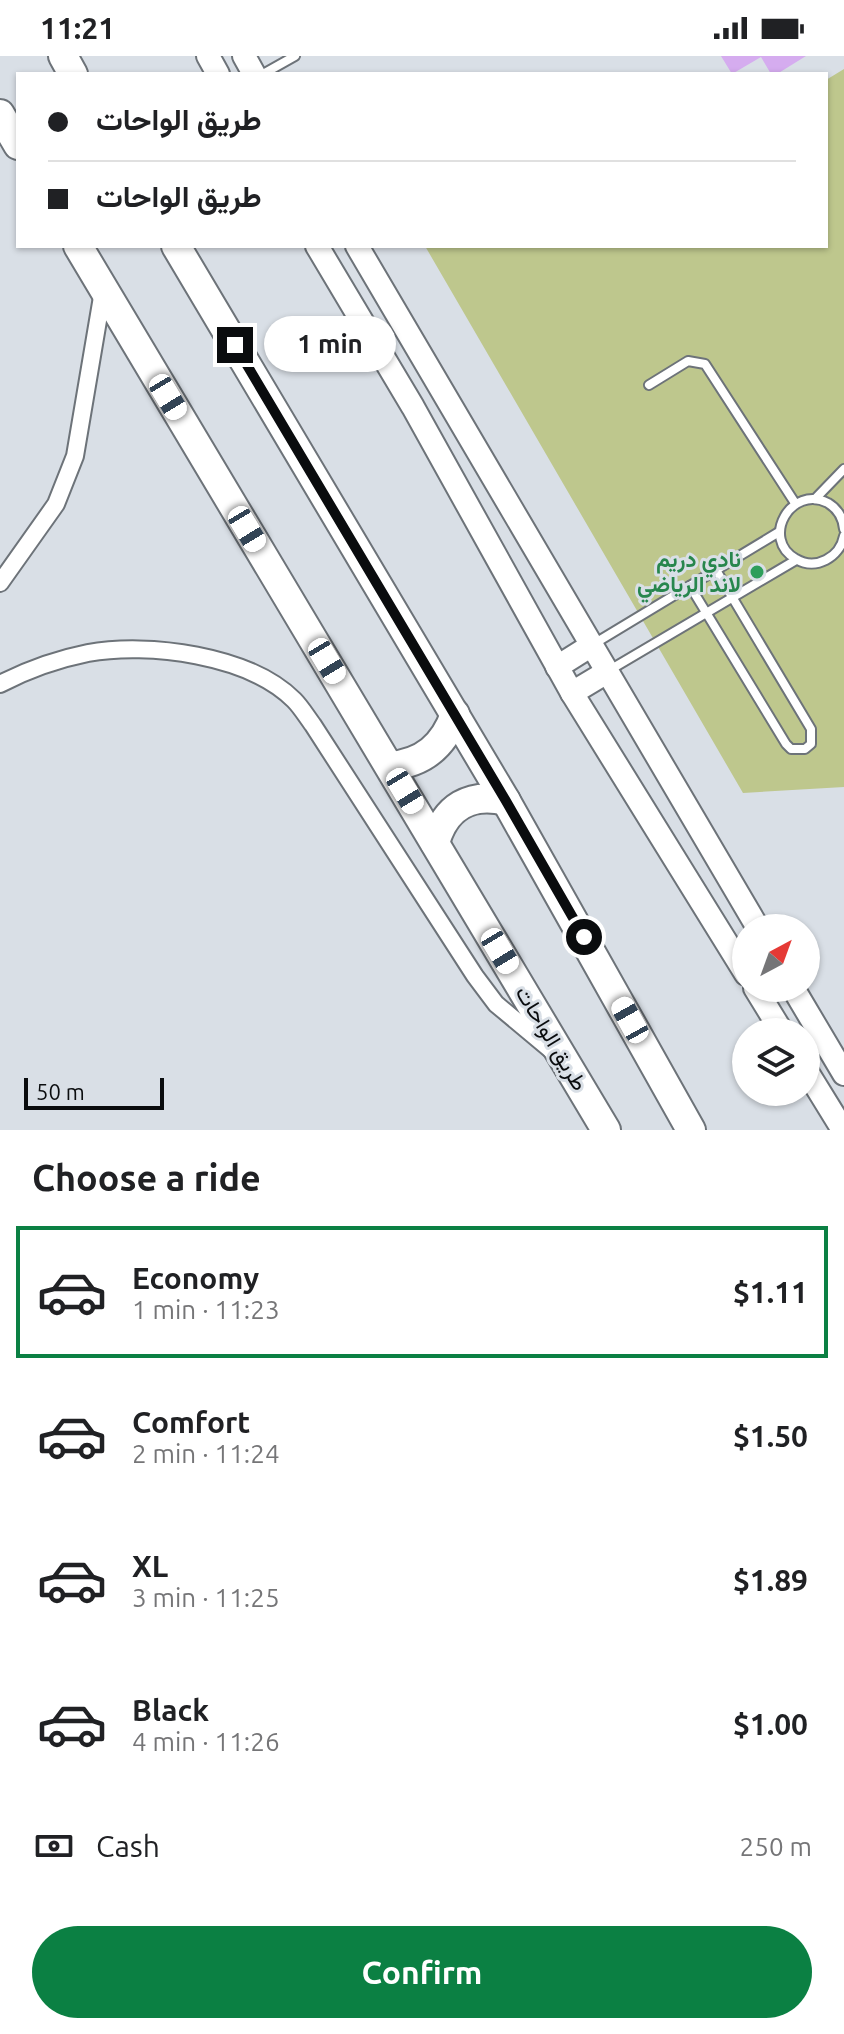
<!DOCTYPE html>
<html lang="en">
<head>
<meta charset="utf-8">
<style>
  :root { --surface:#fff; --page:#f2f2f2; --text:#202124; --muted:#757577; --line:#e0e0e0; --accent:#0b8043 }
  body { margin:0; font-family:Ubuntu,Vazirmatn,sans-serif; background:var(--page); color:var(--text); height:100vh; display:flex; flex-direction:column; font-size:30px; white-space:nowrap }
  * { box-sizing:border-box; margin:0 }
  p { font-size:26px; color:var(--muted) }
  .icon { flex:none; width:44px; height:44px; fill:none; stroke:currentColor; stroke-width:2; stroke-linecap:round; stroke-linejoin:round }
  .map { position:relative; height:1074px; overflow:hidden }
  .panel { display:flex; flex-direction:column; background:var(--surface); flex:1 }
  .panel>* { flex:none }
  .guide { position:absolute; left:16px; top:16px; width:812px; height:176px; border-radius:0px; box-shadow:0 2px 6px #0004; display:grid; align-content:center; height:176px; padding:0 32px; background:var(--surface) }
  .needle { width:52px; rotate:41deg }
  .fabs { position:absolute; left:732px; top:858px; display:grid; gap:16px }
  .fabs a { display:grid; place-items:center; width:88px; height:88px; border-radius:50%; background:var(--surface); box-shadow:0 2px 6px #0004; font-size:40px }
  .scale { position:absolute; left:24px; bottom:20px; width:140px; box-sizing:border-box; padding-left:8px; border:4px solid #0a0c0e; border-top:0; font-size:22px; line-height:28px; white-space:nowrap; color:#0a0c0e; -webkit-text-stroke:6px #d9dfe6; paint-order:stroke }
  .end { position:absolute; width:36px; height:36px; margin:-18px; border:10px solid #0a0c0e; background:#fff; box-shadow:0 0 0 4px #fff }
  .from { border-radius:50% }
  .bubble { position:absolute; height:56px; border-radius:28px; background:var(--surface); box-shadow:0 2px 6px #0004; font-size:26px; font-weight:700; line-height:56px; text-align:center }
  .car { position:absolute; width:24px; height:48px; margin:-24px -12px; border-radius:10px; box-shadow:0 0 6px 2px #0007; background:linear-gradient(#fff 24%,#345 0 40%,#fff 0 76%,#345 0 86%,#fff 0) }
  .guide b { display:flex; align-items:center; gap:28px; height:76px; font-size:30px }
  .guide b+b { border-top:2px solid var(--line) }
  .guide i { width:20px; height:20px; background:var(--text) }
  ul { padding:0; list-style:none }
  li { display:flex; align-items:center; gap:24px; height:132px; margin:0 16px 12px; padding:0 16px; border:4px solid transparent; border-radius:0px }
  li div { flex:1 }
  li b { display:block; font-size:30px }
  li em { font-style:normal; font-weight:700 }
  li.selected { border-color:var(--accent) }
  li>.icon { width:72px; height:72px; stroke-width:1.5 }
  h2 { padding:0 32px; font-size:36px; line-height:96px }
  .pay { display:flex; align-items:center; gap:20px; height:88px; padding:0 32px; font-size:30px }
  .pay p { margin-inline-start:auto }
  .primary-button { display:flex; gap:16px; margin-top:auto; padding:16px 32px }
  .primary-button a { flex:1; height:92px; border-radius:48px; background:var(--accent); color:#fff; font-size:32px; font-weight:700; line-height:92px; text-align:center }
  .status { display:flex; justify-content:space-between; align-items:center; height:56px; padding:0 40px; background:var(--surface); direction:ltr }
  .status svg { height:22px; fill:currentColor }
  .map>svg:first-child { display:block }
  .green { fill:#bec78d }
  .building { fill:#d5acef }
  .lines { fill:none; stroke-linecap:round; stroke-linejoin:round }
  .lane-casing { stroke:#6d7379; stroke-width:12 }
  .street-casing { stroke:#6d7379; stroke-width:20 }
  .secondary-casing { stroke:#6d7379; stroke-width:26 }
  .highway-casing { stroke:#6d7379; stroke-width:32 }
  .lane { stroke:#fff; stroke-width:8 }
  .street { stroke:#fff; stroke-width:16 }
  .secondary { stroke:#fff; stroke-width:22 }
  .highway { stroke:#fff; stroke-width:28 }
  .route { stroke:#0a0c0e; stroke-width:10 }
  .leisure-dot { fill:#2e9e5b; stroke:#d9dfe6; stroke-width:3 }
  .labels { text-anchor:middle; stroke-width:6; stroke-linejoin:round; paint-order:stroke }
  .leisure-label { font-size:22px; font-weight:bold; fill:#27864d; stroke:#d9dfe6; text-anchor:end }
  .street-label { font-size:22px; fill:#0a0c0e; stroke:#d9dfe6 }
</style>
</head>
<body>
<div class="status"><b>11:21</b><svg viewBox="0 0 49 12"><path d="M0 12V9h3v3zM5 12V6h3v6zM10 12V3h3v9zM15 12V0h3v12zM26 1h20v11H26zM47 4h2v5h-2z"/></svg></div>
<div class="map">
<svg width="844" height="1074" viewBox="0 0 844 1074">
  <rect width="100%" height="100%" fill="#d9dfe6"/>
  <!-- green -->
  <path class="green" d="M844,13v718l-101,6 -318,-547h401v-166z"/>
  <!-- building -->
  <path class="building" d="M721,0h85l-29,18h-6l-10,-17 -29,17z"/>
  <g class="lines">
    <!-- lane casing -->
    <g class="lane-casing">
      <g id="lane">
        <path d="M263,18l32,-18"/>
        <path d="M649,329l39,-24 17,3 90,139"/>
        <path d="M815,443l29,-30"/>
        <path d="M844,473c-1,-11 -6,-20 -16,-26 -37,-19 -68,36 -32,56 20,12 44,-2 48,-23"/>
        <path d="M690,530l96,158 5,5h14l6,-5v-15l-95,-159"/>
        <path d="M592,589l187,-113"/>
        <path d="M608,615l188,-111"/>
      </g>
    </g>
    <!-- street casing -->
    <g class="street-casing">
      <g id="street">
        <path d="M0,527l56,-79 19,-48 28,-165"/>
        <path d="M0,628c27,-14 58,-25 88,-31 60,-11 161,2 206,47 7,7 13,17 19,25l162,251 21,28 54,45"/>
      </g>
    </g>
    <!-- secondary casing -->
    <g class="secondary-casing">
      <g id="secondary">
        <path d="M208,0l10,18"/>
        <path d="M244,0l10,18"/>
        <path d="M317,190l96,161 159,286 174,281"/>
        <path d="M357,190l401,682"/>
        <path d="M557,611l35,-22"/>
        <path d="M572,637l35,-21"/>
        <path d="M755,932l27,44"/>
        <path d="M793,932l51,86"/>
        <path d="M806,1014l37,60"/>
      </g>
    </g>
    <!-- highway casing -->
    <g class="highway-casing">
      <g id="highway">
        <path d="M63,0l10,18"/>
        <path d="M0,58l18,31"/>
        <path d="M78,190l528,884"/>
        <path d="M176,190l330,555 185,329"/>
        <path d="M390,710c33,-3 54,-20 65,-52"/>
        <path d="M435,787c10,-36 35,-51 71,-42"/>
      </g>
    </g>
    <!-- lane -->
    <use href="#lane" class="lane"/>
    <!-- street -->
    <use href="#street" class="street"/>
    <!-- secondary -->
    <use href="#secondary" class="secondary"/>
    <!-- highway -->
    <use href="#highway" class="highway"/>
  </g>
  <g class="lines">
    <!-- route -->
    <path class="route" d="M235,289l271,456 78,136"/>
  </g>
  <!-- markers -->
  <circle class="leisure-dot" cx="757" cy="516" r="8"/>
  <g class="labels">
    <!-- leisure labels -->
    <g class="leisure-label">
      <text x="741" y="511">نادي دريم<tspan x="741" dy="25">لاند الرياضي</tspan></text>
    </g>
    <!-- street labels -->
    <g class="street-label">
      <text transform="translate(552 982) rotate(59)" y="8">طريق الواحات</text>
    </g>
  </g>
</svg>
<div class="fabs">
<a><svg class="needle" viewBox="-14 -14 28 28"><path d="M0-13l5 13h-10z" fill="#e53935"/><path d="M0 13l5-13h-10z" fill="#757577"/></svg></a>
<a><svg class="icon" aria-label="layers" viewBox="0 0 24 24"><path d="M12 4l9 5-9 5-9-5zM3 14l9 5 9-5"/></svg></a>
</div>
<div class="scale">50 m</div>
<i class="end from" style="left:584px;top:881px"></i>
<i class="end" style="left:235px;top:289px"></i>
<div class="bubble" style="left:264px;top:260px;width:132px">1 min</div>
<i class="car" style="left:168px;top:341px;rotate:149deg"></i>
<i class="car" style="left:247px;top:473px;rotate:149deg"></i>
<i class="car" style="left:327px;top:605px;rotate:149deg"></i>
<i class="car" style="left:405px;top:735px;rotate:149deg"></i>
<i class="car" style="left:500px;top:895px;rotate:149deg"></i>
<i class="car" style="left:630px;top:964px;rotate:331deg"></i>
<div class="guide">
<b><i class="from"></i>طريق الواحات</b>
<b><i></i>طريق الواحات</b>
</div>
</div>
<section class="panel">
<h2>Choose a ride</h2>
<ul>
<li class="selected"><svg class="icon" aria-label="car" viewBox="0 0 24 24"><path d="M5 17H2v-5l4-1 3-4h7l3 4 3 1v5h-3M9 17h6M6 11h13"/><circle cx="7" cy="17" r="2"/><circle cx="17" cy="17" r="2"/></svg><div><b>Economy</b><p>1 min · 11:23</p></div><em>$1.11</em></li>
<li><svg class="icon" aria-label="car" viewBox="0 0 24 24"><path d="M5 17H2v-5l4-1 3-4h7l3 4 3 1v5h-3M9 17h6M6 11h13"/><circle cx="7" cy="17" r="2"/><circle cx="17" cy="17" r="2"/></svg><div><b>Comfort</b><p>2 min · 11:24</p></div><em>$1.50</em></li>
<li><svg class="icon" aria-label="car" viewBox="0 0 24 24"><path d="M5 17H2v-5l4-1 3-4h7l3 4 3 1v5h-3M9 17h6M6 11h13"/><circle cx="7" cy="17" r="2"/><circle cx="17" cy="17" r="2"/></svg><div><b>XL</b><p>3 min · 11:25</p></div><em>$1.89</em></li>
<li><svg class="icon" aria-label="car" viewBox="0 0 24 24"><path d="M5 17H2v-5l4-1 3-4h7l3 4 3 1v5h-3M9 17h6M6 11h13"/><circle cx="7" cy="17" r="2"/><circle cx="17" cy="17" r="2"/></svg><div><b>Black</b><p>4 min · 11:26</p></div><em>$1.00</em></li>
</ul>
<div class="pay"><svg class="icon" aria-label="cash" viewBox="0 0 24 24"><path d="M3 7h18v10H3z"/><circle cx="12" cy="12" r="2"/></svg>Cash<p>250 m</p></div>
<div class="primary-button"><a>Confirm</a></div>
</section>
</body>
</html>
